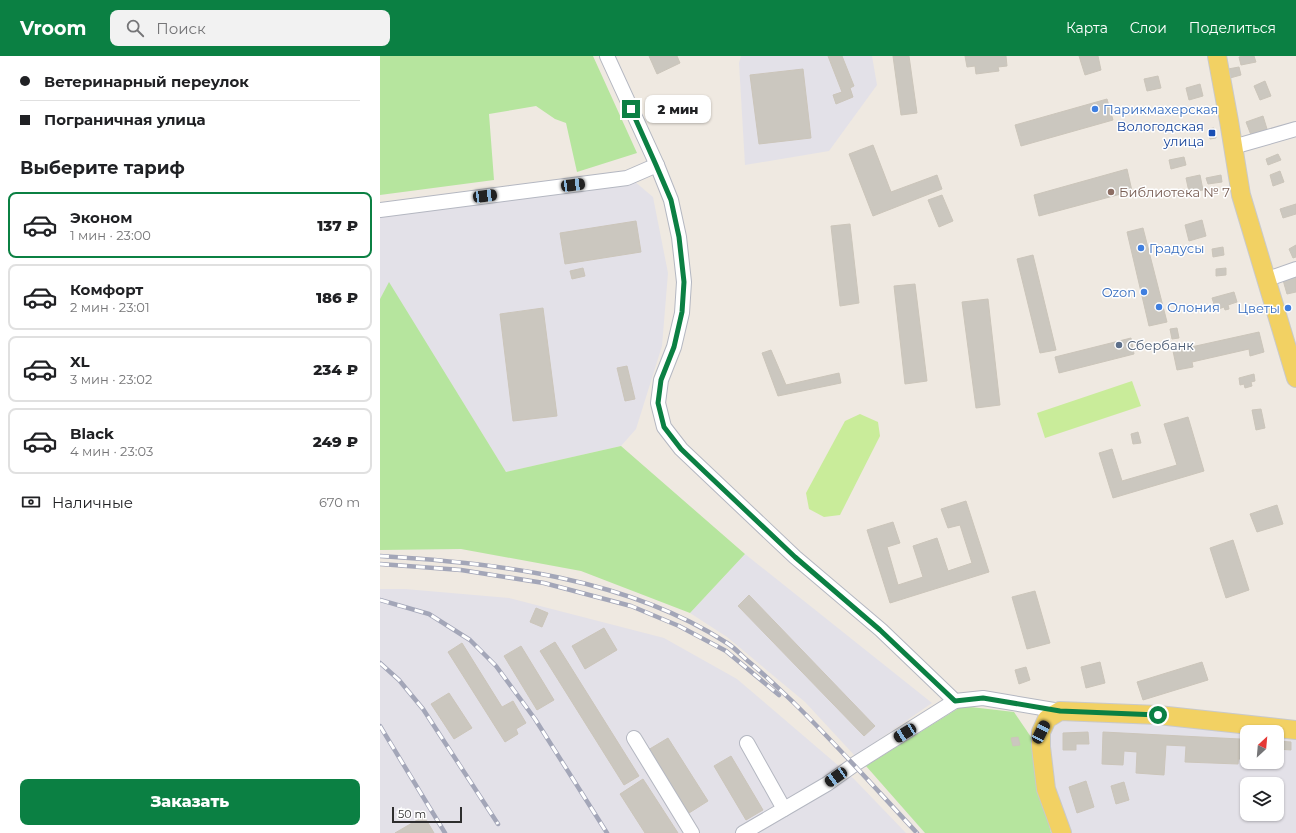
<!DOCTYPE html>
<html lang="ru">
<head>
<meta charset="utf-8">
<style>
  :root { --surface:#fff; --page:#f2f2f2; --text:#202124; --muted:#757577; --line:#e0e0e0; --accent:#0b8043 }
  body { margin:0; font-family:Montserrat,sans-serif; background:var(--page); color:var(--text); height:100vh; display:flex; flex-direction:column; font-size:15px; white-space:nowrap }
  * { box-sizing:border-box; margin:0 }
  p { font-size:13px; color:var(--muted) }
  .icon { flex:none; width:22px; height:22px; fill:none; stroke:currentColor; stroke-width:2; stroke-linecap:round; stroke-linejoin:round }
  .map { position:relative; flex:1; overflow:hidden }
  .details { display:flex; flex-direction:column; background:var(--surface); width:380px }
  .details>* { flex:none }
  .banner { display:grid; align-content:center; height:88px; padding:0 20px; background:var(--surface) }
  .needle { width:26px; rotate:26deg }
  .buttons { position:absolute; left:860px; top:669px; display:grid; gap:8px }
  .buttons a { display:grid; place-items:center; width:44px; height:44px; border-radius:8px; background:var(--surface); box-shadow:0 1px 3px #0004; font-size:20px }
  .scale { position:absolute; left:12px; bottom:10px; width:70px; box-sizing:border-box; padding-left:4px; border:2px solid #2e2e2e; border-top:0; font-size:11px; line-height:14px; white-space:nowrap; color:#2e2e2e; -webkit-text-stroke:3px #fff; paint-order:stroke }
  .end { position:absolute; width:18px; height:18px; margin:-9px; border:5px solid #0b8043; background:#fff; box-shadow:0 0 0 2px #fff }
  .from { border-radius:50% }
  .bubble { position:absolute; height:28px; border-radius:8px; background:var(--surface); box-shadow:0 1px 3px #0004; font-size:13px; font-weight:800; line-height:28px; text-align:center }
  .car { position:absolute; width:12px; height:24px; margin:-12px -6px; border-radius:5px; box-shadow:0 0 3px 1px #0007; background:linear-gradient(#222 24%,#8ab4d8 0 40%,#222 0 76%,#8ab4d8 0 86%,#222 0) }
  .banner b { display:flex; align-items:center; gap:14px; height:38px; font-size:15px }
  .banner b+b { border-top:1px solid var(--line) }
  .banner i { width:10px; height:10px; background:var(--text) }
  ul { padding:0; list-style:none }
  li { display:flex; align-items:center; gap:12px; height:66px; margin:0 8px 6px; padding:0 12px; border:2px solid var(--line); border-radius:8px }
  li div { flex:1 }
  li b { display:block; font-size:15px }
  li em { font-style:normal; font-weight:800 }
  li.selected { border-color:var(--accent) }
  li>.icon { width:36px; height:36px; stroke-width:1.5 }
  h2 { padding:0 20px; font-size:18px; line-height:48px }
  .pay { display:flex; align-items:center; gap:10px; height:44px; padding:0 20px; font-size:15px }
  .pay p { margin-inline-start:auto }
  .primary-button { display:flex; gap:8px; margin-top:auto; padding:8px 20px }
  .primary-button a { flex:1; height:46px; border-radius:8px; background:var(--accent); color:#fff; font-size:16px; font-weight:800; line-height:46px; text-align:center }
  header { display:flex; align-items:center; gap:24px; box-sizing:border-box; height:56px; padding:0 20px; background:var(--accent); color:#fff }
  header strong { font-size:19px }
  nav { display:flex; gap:22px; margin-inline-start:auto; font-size:14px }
  .search { width:280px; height:36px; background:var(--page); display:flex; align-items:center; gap:10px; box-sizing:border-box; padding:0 14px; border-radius:8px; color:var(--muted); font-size:15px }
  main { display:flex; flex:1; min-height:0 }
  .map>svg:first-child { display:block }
  .industrial { fill:#e3e1e8; fill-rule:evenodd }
  .green { fill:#b6e59e }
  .pitch { fill:#c9ec9a }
  .building { fill:#cbc7bf; stroke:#cbc5ba }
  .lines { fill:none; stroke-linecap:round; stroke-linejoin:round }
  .minor-casing { stroke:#b4b7c1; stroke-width:16 }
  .major-casing { stroke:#c9c9c9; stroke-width:20 }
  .minor { stroke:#fff; stroke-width:14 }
  .major { stroke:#f2d163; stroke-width:18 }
  .rail-casing { stroke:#a3a6b8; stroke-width:4.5 }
  .rail { stroke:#fff; stroke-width:3; stroke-dasharray:9; stroke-linecap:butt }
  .route { stroke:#0b8043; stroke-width:5 }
  .shop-dot { fill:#3f7fe0; stroke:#fff; stroke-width:1.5 }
  .transit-dot { fill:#1a4fb4; stroke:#fff; stroke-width:1.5 }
  .education-dot { fill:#8d6e63; stroke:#fff; stroke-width:1.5 }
  .service-dot { fill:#5c6f8a; stroke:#fff; stroke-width:1.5 }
  .labels { text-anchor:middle; stroke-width:3; stroke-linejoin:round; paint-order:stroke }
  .shop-label { font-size:13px; fill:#366cbe; stroke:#fff; text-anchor:start }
  .transit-label { font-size:13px; fill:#164399; stroke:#fff; text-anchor:end }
  .education-label { font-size:13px; fill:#785e54; stroke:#fff; text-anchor:start }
  .service-label { font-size:13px; fill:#4e5e75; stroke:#fff; text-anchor:start }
</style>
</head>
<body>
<header>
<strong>Vroom</strong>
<div class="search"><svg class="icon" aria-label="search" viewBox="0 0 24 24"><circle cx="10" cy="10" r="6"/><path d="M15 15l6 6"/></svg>Поиск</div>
<nav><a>Карта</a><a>Слои</a><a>Поделиться</a></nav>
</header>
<main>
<section class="details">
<div class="banner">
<b><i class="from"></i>Ветеринарный переулок</b>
<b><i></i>Пограничная улица</b>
</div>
<h2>Выберите тариф</h2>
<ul>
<li class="selected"><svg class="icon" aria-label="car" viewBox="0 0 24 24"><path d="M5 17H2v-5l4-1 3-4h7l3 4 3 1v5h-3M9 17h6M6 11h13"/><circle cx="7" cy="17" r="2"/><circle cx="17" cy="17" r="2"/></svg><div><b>Эконом</b><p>1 мин · 23:00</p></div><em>137 ₽</em></li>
<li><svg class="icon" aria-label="car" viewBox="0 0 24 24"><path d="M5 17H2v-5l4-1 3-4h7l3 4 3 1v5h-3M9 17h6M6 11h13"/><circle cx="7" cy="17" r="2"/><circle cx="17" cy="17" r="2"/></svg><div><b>Комфорт</b><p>2 мин · 23:01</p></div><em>186 ₽</em></li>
<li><svg class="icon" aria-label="car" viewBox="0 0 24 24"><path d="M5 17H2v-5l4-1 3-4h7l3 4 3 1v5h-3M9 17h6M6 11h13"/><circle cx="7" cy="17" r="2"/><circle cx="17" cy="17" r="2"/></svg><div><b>XL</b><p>3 мин · 23:02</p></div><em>234 ₽</em></li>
<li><svg class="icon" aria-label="car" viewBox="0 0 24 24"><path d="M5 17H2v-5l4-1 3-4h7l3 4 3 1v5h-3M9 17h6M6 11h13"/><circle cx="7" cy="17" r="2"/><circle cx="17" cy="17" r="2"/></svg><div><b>Black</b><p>4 мин · 23:03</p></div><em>249 ₽</em></li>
</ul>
<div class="pay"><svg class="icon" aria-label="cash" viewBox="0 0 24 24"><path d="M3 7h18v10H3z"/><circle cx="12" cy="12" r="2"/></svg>Наличные<p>670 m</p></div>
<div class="primary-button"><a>Заказать</a></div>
</section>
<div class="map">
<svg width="916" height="777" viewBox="0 0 916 777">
  <rect width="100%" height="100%" fill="#efe9e1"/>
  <!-- industrial -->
  <g class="industrial">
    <path d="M361,0h131l5,29 -48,66 -84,14 -6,-102z"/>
    <path d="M254,125l19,16 15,76 -6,73 -26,83 -15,17 -115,26 -117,-189 -9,16v-84z"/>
    <path d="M365,498l187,149 -77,53 -50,-54 -78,-65 -37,-24z"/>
    <path d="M0,533h25l104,9 155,40 73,41 117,100 52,54h-526z"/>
    <path d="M707,661l160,17v28h30v-25l19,2v94h-228l-9,-25 -11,-51v-22l13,-16zM867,728h30v30h-30z"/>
  </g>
  <!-- green -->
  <g class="green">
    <path d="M0,0h213l44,97 -60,19 -11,-49 -11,-4 -19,-13 -47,8 5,66 -114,15z"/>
    <path d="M9,226l117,190 115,-26 124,108 -55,59 -109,-42 -120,-22 -81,1v-251z"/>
    <path d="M582,650l52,6 17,25 20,96h-126l-59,-67z"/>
  </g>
  <!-- pitch -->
  <g class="pitch">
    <path d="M752,325l9,25 -96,32 -8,-25z"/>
    <path d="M480,358l18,8 2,14 -40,79 -16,2 -15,-8 -3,-16 39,-72z"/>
  </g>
  <!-- building -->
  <g class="building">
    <path d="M269,0h28l3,7 -23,11z"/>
    <path d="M448,0h14l12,30 -4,2 3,9 -17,7 -3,-9 9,-3z"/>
    <path d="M513,0h16l8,57 -16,2z"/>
    <path d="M585,0h41l1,10 -9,1 1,4 -23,3 -1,-8 -8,1z"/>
    <path d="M699,0h19l3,14 -16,5z"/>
    <path d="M863,0h11l2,6 -15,3 -2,-8z"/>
    <path d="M859,11l2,8 -11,3 -2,-9z"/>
    <path d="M423,13l8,69 -52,6 -9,-69z"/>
    <path d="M778,20l3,12 -14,3 -3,-12z"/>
    <path d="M885,25l6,15 -11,4 -6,-14z"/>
    <path d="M820,28l3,12 -14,4 -3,-12z"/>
    <path d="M727,43l6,21 -92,26 -6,-21z"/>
    <path d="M883,60l4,13 -16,6 -5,-13z"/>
    <path d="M834,72l2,10 -6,1 -2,-10z"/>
    <path d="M493,89l18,47 46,-17 5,14 -69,27 -24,-62z"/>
    <path d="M898,98l3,6 -13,5 -2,-6z"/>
    <path d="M804,101l2,8 -15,4 -2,-9z"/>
    <path d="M747,113l5,22 -93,25 -5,-21z"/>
    <path d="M900,115l4,11 -11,4 -3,-11z"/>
    <path d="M820,119l3,15 -14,2 -3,-14z"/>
    <path d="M841,119l1,7 -14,2 -2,-6z"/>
    <path d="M562,139l11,26 -14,6 -11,-27z"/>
    <path d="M916,148v10l-13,4 -3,-9z"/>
    <path d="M822,164l4,16 -17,5 -4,-16z"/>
    <path d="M256,165l5,31 -76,12 -5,-31z"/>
    <path d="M470,168l9,79 -19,3 -9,-80z"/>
    <path d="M763,172l24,94 -18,4 -22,-94z"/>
    <path d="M916,189v12l-3,1 -4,-9z"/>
    <path d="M843,191l1,8 -11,2 -1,-8z"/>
    <path d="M653,199l23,95 -16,3 -23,-94z"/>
    <path d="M203,212l2,8 -13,3 -2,-8z"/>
    <path d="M846,212v7l-10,1v-7z"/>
    <path d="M916,221v15l-9,2 -4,-14z"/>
    <path d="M535,228l12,97 -22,3 -11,-98z"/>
    <path d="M854,236l3,10 -9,3 1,4 -4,1 -1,-3 -8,3 -4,-12z"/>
    <path d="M608,243l12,106 -24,3 -14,-106z"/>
    <path d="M163,252l14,108 -44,5 -13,-107z"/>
    <path d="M797,272l2,10 -7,1 -2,-10z"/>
    <path d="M879,276l5,20 -14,4 -1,-7 -57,13 1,5 -16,3 -4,-19z"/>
    <path d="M751,282l3,16 -75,19 -4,-16z"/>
    <path d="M391,294l15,35 53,-12 2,10 -63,13 -16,-43z"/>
    <path d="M247,310l8,33 -10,2 -8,-33z"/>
    <path d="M874,318l1,7 -4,1 1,4 -7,2 -1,-4 -4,1 -1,-7z"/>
    <path d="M881,353l4,19 -9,2 -4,-20z"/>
    <path d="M808,361l16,54 -91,27 -14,-45 13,-4 10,32 55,-16 -13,-41z"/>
    <path d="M758,376l3,11 -8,1 -2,-10z"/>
    <path d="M586,445l23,71 -99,31 -23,-73 26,-8 7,21 -13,4 11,38 25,-8 -10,-31 24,-8 11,33 24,-8 -12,-38 -12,3 -7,-19z"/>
    <path d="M897,449l6,19 -26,8 -7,-18z"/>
    <path d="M853,484l16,50 -23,8 -16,-50z"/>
    <path d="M655,535l15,52 -23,6 -15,-52z"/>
    <path d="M369,539l126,131 -11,10 -126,-130z"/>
    <path d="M156,552l12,5 -6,14 -12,-5z"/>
    <path d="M224,572l13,22 -32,19 -13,-23z"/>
    <path d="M175,586l84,134 -15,9 -84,-134z"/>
    <path d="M82,587l40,64 11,-6 13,22 -10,6 2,5 -13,8 -57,-90z"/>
    <path d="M141,590l33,54 -17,10 -33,-54z"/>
    <path d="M720,606l5,21 -19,5 -5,-21z"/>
    <path d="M822,606l6,18 -65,20 -6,-18z"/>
    <path d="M646,611l4,13 -11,4 -4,-14z"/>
    <path d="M69,637l23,35 -18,11 -23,-35z"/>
    <path d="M708,676l1,12h-13v6h-13v-17z"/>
    <path d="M723,676l137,7 -2,25 -53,-2 1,-16 -20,-1 -2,30 -28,-2 1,-21 -13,-1 -1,14 -21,-1z"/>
    <path d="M638,681l2,8 -7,1 -2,-8z"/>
    <path d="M288,682l40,63 -19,12 -41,-63z"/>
    <path d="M859,684l8,1v18h-9z"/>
    <path d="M897,685l14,1v8l-14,-1z"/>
    <path d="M351,700l32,54 -17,10 -32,-54z"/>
    <path d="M263,723l35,54h-33l-25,-39z"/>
    <path d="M706,725l8,26 -17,6 -8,-26z"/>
    <path d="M744,726l5,18 -13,4 -5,-18z"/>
    <path d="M44,760l10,17h-39z"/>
  </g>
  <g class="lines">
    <!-- minor casing -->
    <g class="minor-casing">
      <g id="minor">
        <path d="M227,0l50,109 14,35 8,37 5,45 -2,31 -8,34 -13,33 -3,23 6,24 17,22 114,108 86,73 74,71 28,-3 77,13"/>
        <path d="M853,91l63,-18"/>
        <path d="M0,154l247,-32 30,-13"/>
        <path d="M885,224l31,-11"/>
        <path d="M254,682l58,95"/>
        <path d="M367,687l37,66"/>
        <path d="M363,777l84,-49 28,-20 100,-63"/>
      </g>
    </g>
    <!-- major casing -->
    <g class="major-casing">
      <g id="major">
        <path d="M837,0l12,65 12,74 55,183"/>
        <path d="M682,777l-16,-44 -5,-42v-15l6,-13 13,-8 98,4 138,15"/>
      </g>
    </g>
    <!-- minor -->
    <use href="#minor" class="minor"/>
    <!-- major -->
    <use href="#major" class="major"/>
    <!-- rail casing -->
    <g class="rail-casing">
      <g id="rail">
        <path d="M0,500c117,7 247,22 347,87 8,5 14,12 21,18 16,13 30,27 45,41 43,42 83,87 124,131"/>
        <path d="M0,508l81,6 83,13 87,23 48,20 47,25 53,44"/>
        <path d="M0,544l49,14 41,26 26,26 39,53 72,114"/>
        <path d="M0,607l19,17 24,29 75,115"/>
        <path d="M0,670l65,107"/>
      </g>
    </g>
    <!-- rail -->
    <use href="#rail" class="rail"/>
  </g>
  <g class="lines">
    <!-- route -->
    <path class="route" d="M251,53l25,56 15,35 8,37 5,45 -2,30 -8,35 -13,33 -3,23 6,24 17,22 23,22 91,86 85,73 75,71 28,-3 77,13 98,4"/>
  </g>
  <!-- markers -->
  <g class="shop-dot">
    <circle cx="715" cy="53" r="4"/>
    <circle cx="761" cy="192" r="4"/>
    <circle cx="764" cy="236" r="4"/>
    <circle cx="779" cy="251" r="4"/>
    <circle cx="908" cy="252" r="4"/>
  </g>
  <rect class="transit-dot" x="828" y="73" width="8" height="8" rx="2"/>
  <circle class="education-dot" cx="731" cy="136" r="4"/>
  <circle class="service-dot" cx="739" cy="289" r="4"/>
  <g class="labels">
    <!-- shop labels -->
    <g class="shop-label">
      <text x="723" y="58">Парикмахерская</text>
      <text x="769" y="197">Градусы</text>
      <text x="756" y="241" text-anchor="end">Ozon</text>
      <text x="787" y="256">Олония</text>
      <text x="900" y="257" text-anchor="end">Цветы</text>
    </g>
    <!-- transit labels -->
    <g class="transit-label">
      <text x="824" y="75">Вологодская<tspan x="824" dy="15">улица</tspan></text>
    </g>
    <!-- education labels -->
    <g class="education-label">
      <text x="739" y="141">Библиотека № 7</text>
    </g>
    <!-- service labels -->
    <g class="service-label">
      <text x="747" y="294">Сбербанк</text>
    </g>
  </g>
</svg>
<div class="buttons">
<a><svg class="needle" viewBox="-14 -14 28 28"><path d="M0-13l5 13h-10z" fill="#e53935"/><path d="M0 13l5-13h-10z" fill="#757577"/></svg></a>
<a><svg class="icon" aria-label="layers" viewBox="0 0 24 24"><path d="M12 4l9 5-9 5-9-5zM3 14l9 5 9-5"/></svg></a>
</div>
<div class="scale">50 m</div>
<i class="end from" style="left:778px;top:659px"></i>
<i class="end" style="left:251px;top:53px"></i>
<div class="bubble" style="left:265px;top:39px;width:66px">2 мин</div>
<i class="car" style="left:193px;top:129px;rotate:83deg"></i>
<i class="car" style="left:105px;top:140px;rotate:83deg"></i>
<i class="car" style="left:661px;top:676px;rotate:27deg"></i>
<i class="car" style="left:525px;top:677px;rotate:238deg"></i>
<i class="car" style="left:456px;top:721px;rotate:235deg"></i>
</div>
</main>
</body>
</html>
